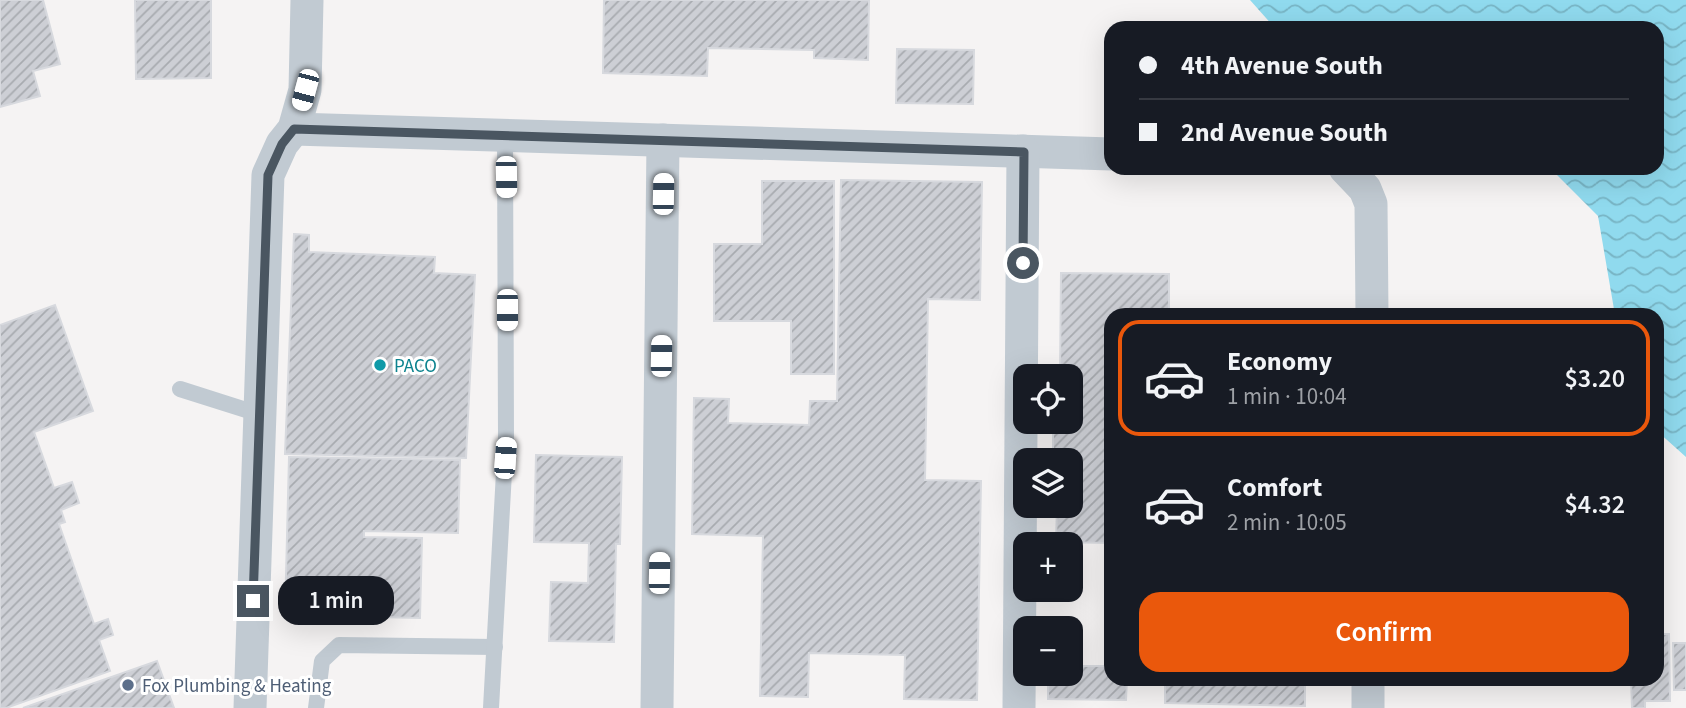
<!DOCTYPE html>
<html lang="en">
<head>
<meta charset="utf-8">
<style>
  :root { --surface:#171b24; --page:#242831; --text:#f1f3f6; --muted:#9ea1a6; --line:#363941; --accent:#ea580c }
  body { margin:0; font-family:"Source Sans 3",sans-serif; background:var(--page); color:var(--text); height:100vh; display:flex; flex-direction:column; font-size:26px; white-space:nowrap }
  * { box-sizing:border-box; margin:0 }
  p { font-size:23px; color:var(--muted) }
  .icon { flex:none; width:38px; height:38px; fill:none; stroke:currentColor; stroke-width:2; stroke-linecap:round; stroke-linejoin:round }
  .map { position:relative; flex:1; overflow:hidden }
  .sheet { position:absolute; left:1104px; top:308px; width:560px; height:378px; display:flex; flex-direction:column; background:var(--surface); border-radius:21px; box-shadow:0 7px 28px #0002 }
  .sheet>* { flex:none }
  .hud { position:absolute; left:1104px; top:21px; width:560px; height:154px; border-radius:21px; box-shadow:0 7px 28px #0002; display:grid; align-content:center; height:154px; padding:0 35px; background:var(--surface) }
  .fabs { position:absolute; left:1013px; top:364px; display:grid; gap:14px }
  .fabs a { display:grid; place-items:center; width:70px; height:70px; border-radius:14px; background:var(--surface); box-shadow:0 7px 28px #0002; font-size:35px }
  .end { position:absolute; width:32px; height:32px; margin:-16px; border:9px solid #4a5661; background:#fff; box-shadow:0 0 0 4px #fff }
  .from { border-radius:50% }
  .bubble { position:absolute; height:49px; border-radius:21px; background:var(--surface); box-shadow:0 7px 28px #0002; font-size:23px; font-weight:600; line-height:49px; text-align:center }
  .car { position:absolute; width:21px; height:42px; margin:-21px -10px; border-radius:9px; box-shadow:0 0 5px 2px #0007; background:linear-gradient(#fff 24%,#345 0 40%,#fff 0 76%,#345 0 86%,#fff 0) }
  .hud b { display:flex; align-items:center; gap:24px; height:66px; font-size:26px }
  .hud b+b { border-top:2px solid var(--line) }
  .hud i { width:18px; height:18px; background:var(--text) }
  ul { padding:12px 0 0; list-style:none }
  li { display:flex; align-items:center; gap:21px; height:116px; margin:0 14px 10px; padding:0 21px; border:4px solid transparent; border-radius:21px }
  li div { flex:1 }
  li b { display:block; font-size:26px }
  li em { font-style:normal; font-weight:600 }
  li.selected { border-color:var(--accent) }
  li>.icon { width:63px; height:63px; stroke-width:1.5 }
  .button { display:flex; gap:14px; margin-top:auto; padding:14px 35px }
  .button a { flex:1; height:80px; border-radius:21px; background:var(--accent); color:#fff; font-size:28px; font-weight:600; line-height:80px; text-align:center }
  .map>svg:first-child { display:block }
  .water { fill:url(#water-waves) }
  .building { fill:url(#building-hatch); stroke:#d7d9de; stroke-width:2 }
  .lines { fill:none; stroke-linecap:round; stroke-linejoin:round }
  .service { stroke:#c1cad2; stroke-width:16 }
  .minor { stroke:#c1cad2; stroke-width:33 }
  .route { stroke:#4a5661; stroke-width:9 }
  .culture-dot { fill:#0f9aa8; stroke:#fff; stroke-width:2.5 }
  .service-dot { fill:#5c6f8a; stroke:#fff; stroke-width:2.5 }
  .labels { text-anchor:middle; stroke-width:6; stroke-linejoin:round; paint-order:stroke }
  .culture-label { font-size:19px; fill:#0d838f; stroke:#fff; text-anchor:start }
  .service-label { font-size:19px; fill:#4e5e75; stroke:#fff; text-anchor:start }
</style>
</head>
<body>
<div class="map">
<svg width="1686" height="708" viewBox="0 0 1686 708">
  <defs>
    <pattern id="water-waves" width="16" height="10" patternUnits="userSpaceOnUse" patternTransform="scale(1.75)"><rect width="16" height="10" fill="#90daee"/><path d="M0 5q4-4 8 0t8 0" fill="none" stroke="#78b4c4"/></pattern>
    <pattern id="building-hatch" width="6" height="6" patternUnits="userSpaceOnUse" patternTransform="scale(1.75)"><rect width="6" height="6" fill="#cdcfd5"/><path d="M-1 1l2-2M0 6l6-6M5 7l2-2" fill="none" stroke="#a8abb0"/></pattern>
  </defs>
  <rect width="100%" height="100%" fill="#f5f3f3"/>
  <!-- water -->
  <path class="water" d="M1250,0h436v457l-29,-26v-116h-42l-17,-99 -48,-48h107v-140h-382z"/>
  <!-- building -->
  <g class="building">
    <path d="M0,0h43l17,64 -27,7 7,25 -40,11z"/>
    <path d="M135,0h76v78l-75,1z"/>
    <path d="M604,0h265l-1,60 -54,-2v-8l-106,-2 -1,28 -104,-3z"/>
    <path d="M897,49l77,1 -1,54 -77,-1z"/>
    <path d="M841,180l141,2 -2,118 -52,-1 -3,181 56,1 -4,219 -73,-1 1,-44 -96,-2 -1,44 -48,-1 3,-160 -71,-2 2,-136 35,1 -1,24 81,2 1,-24h27z"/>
    <path d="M762,181h72v193h-43v-53h-77v-77h48z"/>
    <path d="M294,234l15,1v17l126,5 -1,16 41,2 -9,183 -181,-4z"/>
    <path d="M1061,273l108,1v41h-58v228l-55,-1 1,-36h14v-46l-18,-1v-29h6v-8h12v-46h-11z"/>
    <path d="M55,305l38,106 -59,21 20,56 18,-6 7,21 -18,7 4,12 -6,2 35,100 14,-5 5,16 -14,5 11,31 -104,37h-6v-383z"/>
    <path d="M536,455l86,2 -2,87h-4l-2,98 -65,-1 2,-59 37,1 1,-40 -55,-1z"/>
    <path d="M289,457l171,3 -2,73 -94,-2v6l58,1 -2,80 -135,-3z"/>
    <path d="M1657,634h12l1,67h-25v7h-13l-1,-29h26z"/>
    <path d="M1673,643h13v47h-12z"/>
    <path d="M157,661l17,47h-151z"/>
    <path d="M1071,666h40v13h16l-1,21 -78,-1v-25h23z"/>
    <path d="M1165,679h140v27l-140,-3z"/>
  </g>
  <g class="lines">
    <!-- service -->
    <g class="service">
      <path d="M180,389l79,25"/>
      <path d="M316,708l6,-47 17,-16 156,2"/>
      <path d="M491,708l15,-272 -1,-301"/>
    </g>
    <!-- minor -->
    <g class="minor">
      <path d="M294,129l817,25"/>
      <path d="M1345,168l20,21 6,15 1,111"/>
      <path d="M250,708l18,-533 14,-31 12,-15 11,-39 2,-90"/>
      <path d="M657,708l6,-568"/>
      <path d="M1019,708l4,-557"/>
      <path d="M1368,708v-29"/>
    </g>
  </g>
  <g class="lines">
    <!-- route -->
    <path class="route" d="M253,601l15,-426 14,-31 12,-15 730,23 -1,111"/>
  </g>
  <!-- markers -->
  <circle class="culture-dot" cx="380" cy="365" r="7"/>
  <circle class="service-dot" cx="128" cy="685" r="7"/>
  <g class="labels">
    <!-- culture labels -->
    <g class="culture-label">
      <text x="394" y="372">PACO</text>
    </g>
    <!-- service labels -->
    <g class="service-label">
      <text x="142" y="692">Fox Plumbing &amp; Heating</text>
    </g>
  </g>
</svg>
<div class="fabs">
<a><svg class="icon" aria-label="locate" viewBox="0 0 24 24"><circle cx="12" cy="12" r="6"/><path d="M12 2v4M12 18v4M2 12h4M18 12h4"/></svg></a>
<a><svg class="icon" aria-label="layers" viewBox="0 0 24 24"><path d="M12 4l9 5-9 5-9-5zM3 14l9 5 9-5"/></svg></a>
<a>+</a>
<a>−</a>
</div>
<i class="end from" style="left:1023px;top:263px"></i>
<i class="end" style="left:253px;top:601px"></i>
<div class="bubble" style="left:278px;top:576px;width:116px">1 min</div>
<i class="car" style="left:305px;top:90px;rotate:195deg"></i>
<i class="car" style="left:506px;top:177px;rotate:179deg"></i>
<i class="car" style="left:663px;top:194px;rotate:1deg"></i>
<i class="car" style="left:507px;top:310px;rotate:180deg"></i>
<i class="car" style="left:661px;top:356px;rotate:1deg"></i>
<i class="car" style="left:505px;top:458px;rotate:4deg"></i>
<i class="car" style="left:659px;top:573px;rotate:1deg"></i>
<div class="hud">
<b><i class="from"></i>4th Avenue South</b>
<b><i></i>2nd Avenue South</b>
</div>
<section class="sheet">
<ul>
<li class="selected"><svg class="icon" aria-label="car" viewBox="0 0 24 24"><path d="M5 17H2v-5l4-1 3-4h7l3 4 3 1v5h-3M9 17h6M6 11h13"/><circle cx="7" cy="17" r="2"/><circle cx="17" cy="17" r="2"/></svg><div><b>Economy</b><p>1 min · 10:04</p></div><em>$3.20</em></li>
<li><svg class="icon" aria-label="car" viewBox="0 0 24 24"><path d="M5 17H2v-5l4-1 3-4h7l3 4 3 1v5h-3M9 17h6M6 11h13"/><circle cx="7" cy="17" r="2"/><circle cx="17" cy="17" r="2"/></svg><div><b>Comfort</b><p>2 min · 10:05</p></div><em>$4.32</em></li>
</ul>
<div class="button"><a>Confirm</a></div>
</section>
</div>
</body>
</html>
